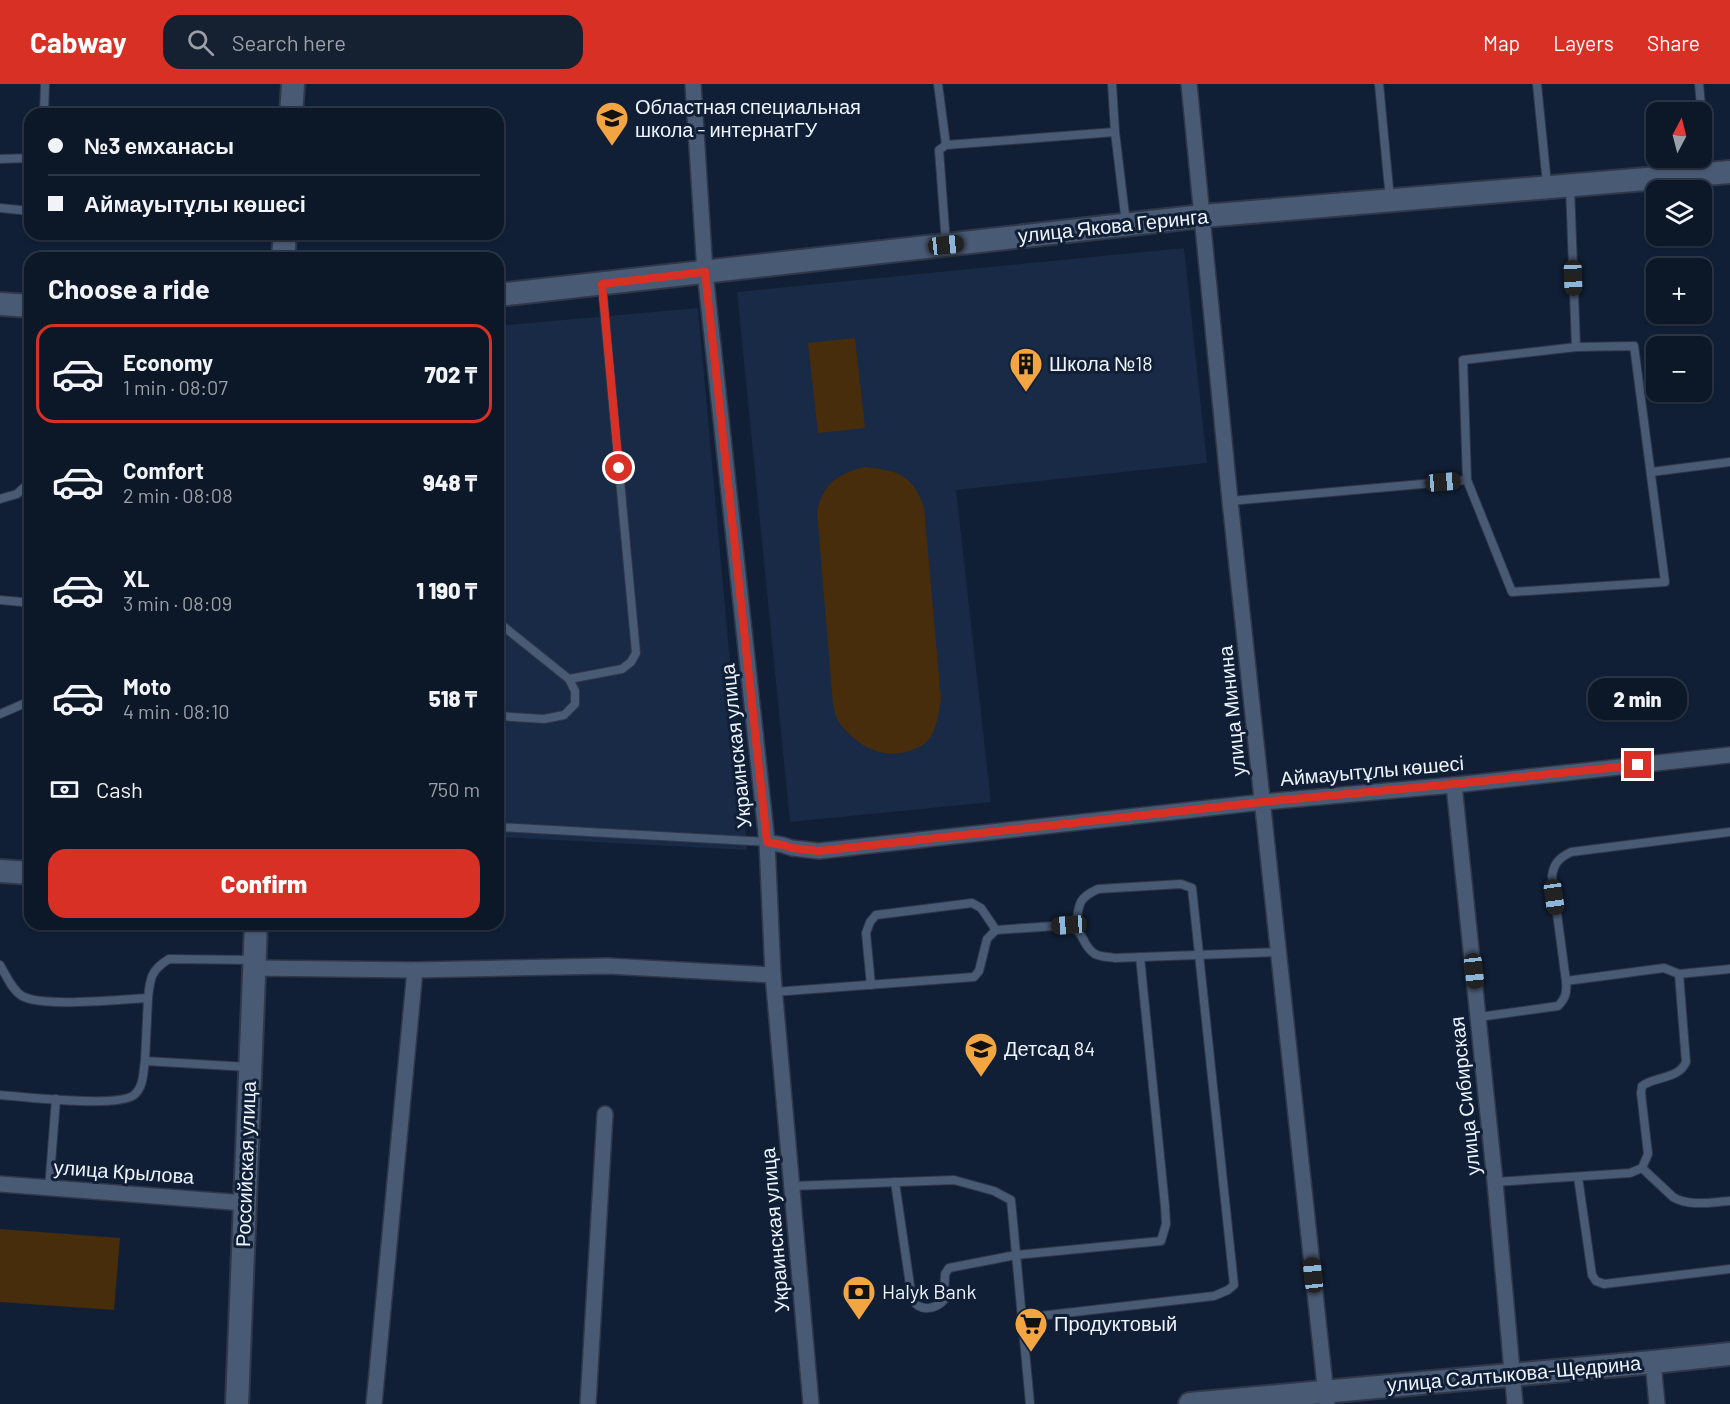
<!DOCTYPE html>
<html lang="en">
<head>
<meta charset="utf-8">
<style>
  :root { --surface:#0c1728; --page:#152030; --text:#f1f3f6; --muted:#9a9fa8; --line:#2c3645; --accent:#d93025 }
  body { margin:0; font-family:Barlow,sans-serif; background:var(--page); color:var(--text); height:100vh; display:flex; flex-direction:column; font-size:22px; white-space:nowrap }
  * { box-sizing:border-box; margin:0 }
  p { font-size:20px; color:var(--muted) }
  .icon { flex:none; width:33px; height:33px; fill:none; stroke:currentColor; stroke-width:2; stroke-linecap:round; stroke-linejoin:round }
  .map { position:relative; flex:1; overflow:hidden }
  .panel { position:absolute; left:24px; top:168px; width:480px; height:678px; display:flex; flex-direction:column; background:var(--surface); border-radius:18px; box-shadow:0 2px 4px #0004,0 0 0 2px var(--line) }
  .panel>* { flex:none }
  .guide { position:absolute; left:24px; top:24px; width:480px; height:132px; border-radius:18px; box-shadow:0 2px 4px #0004,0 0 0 2px var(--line); display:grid; align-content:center; height:132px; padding:0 24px; background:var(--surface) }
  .needle { width:39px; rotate:7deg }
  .fabs { position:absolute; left:1646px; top:18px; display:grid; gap:12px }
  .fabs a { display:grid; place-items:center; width:66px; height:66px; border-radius:12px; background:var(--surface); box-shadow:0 2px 4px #0004,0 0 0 2px var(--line); font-size:30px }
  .end { position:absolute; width:27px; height:27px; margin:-14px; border:8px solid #d93025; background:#fff; box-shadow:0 0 0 3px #fff }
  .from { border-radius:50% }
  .bubble { position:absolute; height:42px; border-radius:18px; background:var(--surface); box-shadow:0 2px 4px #0004,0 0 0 2px var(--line); font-size:20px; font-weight:800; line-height:42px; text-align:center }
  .car { position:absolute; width:18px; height:36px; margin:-18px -9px; border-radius:8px; box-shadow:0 0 4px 2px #0007; background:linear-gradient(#222 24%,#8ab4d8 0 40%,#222 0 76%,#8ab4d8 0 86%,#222 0) }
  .guide b { display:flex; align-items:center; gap:21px; height:57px; font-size:22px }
  .guide b+b { border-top:2px solid var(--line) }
  .guide i { width:15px; height:15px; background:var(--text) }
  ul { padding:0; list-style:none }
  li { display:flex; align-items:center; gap:18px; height:99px; margin:0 12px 9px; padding:0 12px; border:3px solid transparent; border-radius:18px }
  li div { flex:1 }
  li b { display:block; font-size:22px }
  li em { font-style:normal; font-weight:800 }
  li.selected { border-color:var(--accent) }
  li>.icon { width:54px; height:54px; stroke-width:1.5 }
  h2 { padding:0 24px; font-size:27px; line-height:72px }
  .pay { display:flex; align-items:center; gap:15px; height:66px; padding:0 24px; font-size:22px }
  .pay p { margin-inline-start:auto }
  .button { display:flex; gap:12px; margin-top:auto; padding:12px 24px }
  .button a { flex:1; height:69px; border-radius:18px; background:var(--accent); color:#fff; font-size:24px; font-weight:800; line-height:69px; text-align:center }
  header { display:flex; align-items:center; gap:36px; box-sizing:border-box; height:84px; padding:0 30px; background:var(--accent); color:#fff }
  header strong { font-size:28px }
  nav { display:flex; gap:33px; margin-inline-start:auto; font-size:21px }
  .search { width:420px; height:54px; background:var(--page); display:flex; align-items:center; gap:15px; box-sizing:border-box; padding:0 21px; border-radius:18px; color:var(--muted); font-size:22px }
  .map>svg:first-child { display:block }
  .built { fill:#182a46 }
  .park { fill:#472d0b }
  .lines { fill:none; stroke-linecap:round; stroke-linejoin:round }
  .lane-casing { stroke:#303749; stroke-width:10 }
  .street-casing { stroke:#303749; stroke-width:18 }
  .secondary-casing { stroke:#303749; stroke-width:26 }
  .lane { stroke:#495a75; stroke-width:8 }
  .street { stroke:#495a75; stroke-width:15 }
  .secondary { stroke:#495a75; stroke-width:22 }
  .route { stroke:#d93025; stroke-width:8 }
  .labels { text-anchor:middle; stroke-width:6; stroke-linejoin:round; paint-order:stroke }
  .poi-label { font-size:20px; fill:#edf4fd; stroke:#101f36; text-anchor:start }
  .street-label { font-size:20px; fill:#edf4fd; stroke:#101f36 }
</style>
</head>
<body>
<header>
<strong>Cabway</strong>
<div class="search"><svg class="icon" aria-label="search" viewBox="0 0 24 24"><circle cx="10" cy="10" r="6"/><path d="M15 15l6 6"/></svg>Search here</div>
<nav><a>Map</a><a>Layers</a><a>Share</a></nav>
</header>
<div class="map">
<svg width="1730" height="1320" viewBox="0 0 1730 1320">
  <rect width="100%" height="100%" fill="#101f36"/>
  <!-- built -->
  <g class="built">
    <path d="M1184,164l23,215 -251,27 35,312 -201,20 -53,-530z"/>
    <path d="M698,224l49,542 -249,-13v-511z"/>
  </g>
  <!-- park -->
  <g class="park">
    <path d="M855,254l10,90 -47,5 -10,-90z"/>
    <path d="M864,383c33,3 48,7 60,40l17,192c-2,12 -4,30 -12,40 -6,7 -15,11 -23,13 -27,7 -52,-9 -67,-30 -4,-5 -4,-12 -6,-18l-16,-192c6,-28 19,-37 47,-45z"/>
    <path d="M0,1145l120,9 -6,72 -114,-8z"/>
  </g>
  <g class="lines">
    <!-- lane casing -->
    <g class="lane-casing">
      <g id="lane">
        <path d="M938,0l8,61"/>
        <path d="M1112,0l3,48 11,91"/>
        <path d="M1379,0l11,115"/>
        <path d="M1537,0l10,100"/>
        <path d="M1699,0l8,88"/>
        <path d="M44,30l1,-30"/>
        <path d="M0,75l30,-1"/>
        <path d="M0,124l30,3"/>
        <path d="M946,159l-7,-93 7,-5 169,-13"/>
        <path d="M1651,388l79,-10"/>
        <path d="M1467,396l45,112 153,-10 -31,-236 -58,1"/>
        <path d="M0,415l17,-5 13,-12"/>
        <path d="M1230,417l237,-21 -4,-120 113,-13 -6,-160"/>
        <path d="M0,516l22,2 8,3"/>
        <path d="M498,538l71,57 6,12v13l-11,11 -20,4 -46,-3"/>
        <path d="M569,595l53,-10 9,-7 5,-9 -34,-368"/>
        <path d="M0,630l30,-13"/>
        <path d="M498,743l269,15"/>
        <path d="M0,881c6,10 12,25 22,31 22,12 98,3 126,2 2,-20 3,-28 21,-39l85,1"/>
        <path d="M1566,897l98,-13 15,6 51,-5"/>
        <path d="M871,901l-5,-52 4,-11 6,-7 96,-12 9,5 15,22"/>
        <path d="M774,908l200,-15 5,-6 8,-32 9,-9 73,-5c17,8 12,20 26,29 5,3 14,3 20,4l164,-6"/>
        <path d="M148,914l-3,63 103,6"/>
        <path d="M1479,933l79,-11c8,-8 9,-14 8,-25l-14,-105c2,-13 7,-18 19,-24l159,-20"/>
        <path d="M0,1011c24,2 118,13 134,0 10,-8 9,-23 11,-34"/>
        <path d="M1642,1084l31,29c16,10 39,5 57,4"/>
        <path d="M1578,1093l14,98 4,6 8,3 126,-15"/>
        <path d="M895,1098l17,117c7,13 23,11 32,1l1,-26 4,-6 67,-13 145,-14 5,-17 -1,-18 -25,-249"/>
        <path d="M1495,1098l135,-9 12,-5 6,-14 -7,-61 1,-7c14,-10 37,-7 44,-24l-7,-88"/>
        <path d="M792,1102l162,-6 40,11 17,9 19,204"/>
        <path d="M49,1104l7,-89"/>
        <path d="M1022,1234l192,-22 14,-6 6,-5 -42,-397 -11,-4 -83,5c-22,10 -19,17 -22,39"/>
      </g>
    </g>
    <!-- street casing -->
    <g class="street-casing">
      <g id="street">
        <path d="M693,0l12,188 62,570 6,133 38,429"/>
        <path d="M1189,0l41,417 97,903"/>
        <path d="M1454,701l41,397 20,222"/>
        <path d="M767,758l16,3 9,3 27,3 444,-49 191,-17 276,-30"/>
        <path d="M254,884l161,2 193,-4 165,9"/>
        <path d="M0,1100l245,19"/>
        <path d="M1653,1278l4,42"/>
        <path d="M374,1320l41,-434"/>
        <path d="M588,1320l17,-290"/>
      </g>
    </g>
    <!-- secondary casing -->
    <g class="secondary-casing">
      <g id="secondary">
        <path d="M291,30l2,-30"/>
        <path d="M283,174l2,-24"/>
        <path d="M498,211l705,-79 527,-44"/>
        <path d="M0,220l30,2"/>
        <path d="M0,787l30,2"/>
        <path d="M237,1320l19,-480"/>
        <path d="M1190,1320l463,-42 77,-8"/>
      </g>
    </g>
    <!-- lane -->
    <use href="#lane" class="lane"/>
    <!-- street -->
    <use href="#street" class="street"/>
    <!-- secondary -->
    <use href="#secondary" class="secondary"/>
  </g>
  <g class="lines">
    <!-- route -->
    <path class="route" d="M619,384l-17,-184 103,-12 62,570 16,3 9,3 27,3 444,-49 191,-18 184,-19"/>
  </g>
  <!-- icons -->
  <defs>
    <g id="school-pin" transform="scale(1.725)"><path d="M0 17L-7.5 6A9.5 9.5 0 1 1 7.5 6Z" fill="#f2a541" stroke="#101f36"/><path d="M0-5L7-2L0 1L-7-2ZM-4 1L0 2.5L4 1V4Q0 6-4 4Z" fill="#111"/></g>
    <g id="building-pin" transform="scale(1.725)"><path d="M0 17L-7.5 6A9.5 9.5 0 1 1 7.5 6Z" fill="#f2a541" stroke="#101f36"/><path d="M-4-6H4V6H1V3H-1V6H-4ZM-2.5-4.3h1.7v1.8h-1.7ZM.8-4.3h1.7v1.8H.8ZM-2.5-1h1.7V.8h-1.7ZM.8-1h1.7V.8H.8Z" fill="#111"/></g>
    <g id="bank-pin" transform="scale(1.725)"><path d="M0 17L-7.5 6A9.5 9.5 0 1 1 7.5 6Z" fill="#f2a541" stroke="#101f36"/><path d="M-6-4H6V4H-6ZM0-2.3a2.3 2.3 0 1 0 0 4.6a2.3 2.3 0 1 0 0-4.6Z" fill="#111"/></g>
    <g id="supermarket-pin" transform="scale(1.725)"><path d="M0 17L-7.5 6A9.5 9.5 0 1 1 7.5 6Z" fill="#f2a541" stroke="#101f36"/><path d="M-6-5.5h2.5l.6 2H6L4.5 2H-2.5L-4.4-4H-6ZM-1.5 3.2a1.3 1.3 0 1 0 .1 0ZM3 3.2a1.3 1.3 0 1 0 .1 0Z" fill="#111"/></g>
  </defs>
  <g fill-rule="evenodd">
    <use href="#school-pin" x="612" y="34"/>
    <use href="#building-pin" x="1026" y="280"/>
    <use href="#school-pin" x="981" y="965"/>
    <use href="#bank-pin" x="859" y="1208"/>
    <use href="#supermarket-pin" x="1031" y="1240"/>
  </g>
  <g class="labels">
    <!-- poi labels -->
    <g class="poi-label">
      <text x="635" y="30">Областная специальная<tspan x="635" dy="23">школа - интернатГУ</tspan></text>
      <text x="1049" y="287">Школа №18</text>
      <text x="1004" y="972">Детсад 84</text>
      <text x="882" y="1215">Halyk Bank</text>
      <text x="1054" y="1247">Продуктовый</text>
    </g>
    <!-- street labels -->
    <g class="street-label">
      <text transform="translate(1113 142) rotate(-6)" y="7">улица Якова Геринга</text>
      <text transform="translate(1232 627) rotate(-96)" y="7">улица Минина</text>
      <text transform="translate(736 662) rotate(-96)" y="7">Украинская улица</text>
      <text transform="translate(1372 687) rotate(-5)" y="7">Аймауытұлы көшесі</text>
      <text transform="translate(1465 1012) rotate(-96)" y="7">улица Сибирская</text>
      <text transform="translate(246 1080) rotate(-88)" y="7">Российская улица</text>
      <text transform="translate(124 1088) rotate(4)" y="7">улица Крылова</text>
      <text transform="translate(775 1146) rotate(-95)" y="7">Украинская улица</text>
      <text transform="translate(1514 1290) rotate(-5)" y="7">улица Салтыкова-Щедрина</text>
    </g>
  </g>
</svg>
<div class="fabs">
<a><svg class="needle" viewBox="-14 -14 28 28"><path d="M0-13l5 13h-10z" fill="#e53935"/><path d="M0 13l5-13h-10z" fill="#9a9fa8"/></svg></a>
<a><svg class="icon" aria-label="layers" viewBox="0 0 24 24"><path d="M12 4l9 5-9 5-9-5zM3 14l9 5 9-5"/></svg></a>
<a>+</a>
<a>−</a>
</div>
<i class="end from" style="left:619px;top:384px"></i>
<i class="end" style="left:1638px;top:681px"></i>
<div class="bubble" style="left:1588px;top:594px;width:99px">2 min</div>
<i class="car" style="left:946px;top:161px;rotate:84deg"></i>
<i class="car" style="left:1573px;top:194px;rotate:178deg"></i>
<i class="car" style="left:1443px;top:398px;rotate:85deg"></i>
<i class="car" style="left:1554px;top:813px;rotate:172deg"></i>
<i class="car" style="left:1069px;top:841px;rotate:266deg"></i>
<i class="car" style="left:1474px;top:887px;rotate:174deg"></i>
<i class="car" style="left:1313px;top:1191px;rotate:354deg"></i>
<div class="guide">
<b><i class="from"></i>№3 емханасы</b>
<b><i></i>Аймауытұлы көшесі</b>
</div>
<section class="panel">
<h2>Choose a ride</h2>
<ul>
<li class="selected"><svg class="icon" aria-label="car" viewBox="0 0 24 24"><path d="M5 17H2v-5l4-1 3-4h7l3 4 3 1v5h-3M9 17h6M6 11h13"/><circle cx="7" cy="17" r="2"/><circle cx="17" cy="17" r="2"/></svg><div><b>Economy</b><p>1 min · 08:07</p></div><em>702 ₸</em></li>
<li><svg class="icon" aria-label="car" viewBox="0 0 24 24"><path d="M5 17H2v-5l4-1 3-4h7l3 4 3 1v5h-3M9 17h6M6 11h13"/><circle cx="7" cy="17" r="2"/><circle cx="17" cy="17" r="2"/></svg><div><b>Comfort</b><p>2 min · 08:08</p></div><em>948 ₸</em></li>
<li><svg class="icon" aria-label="car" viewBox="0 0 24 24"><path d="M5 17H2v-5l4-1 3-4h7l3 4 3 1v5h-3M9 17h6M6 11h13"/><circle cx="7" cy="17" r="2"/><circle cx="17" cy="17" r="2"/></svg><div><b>XL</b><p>3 min · 08:09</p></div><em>1 190 ₸</em></li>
<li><svg class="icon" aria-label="car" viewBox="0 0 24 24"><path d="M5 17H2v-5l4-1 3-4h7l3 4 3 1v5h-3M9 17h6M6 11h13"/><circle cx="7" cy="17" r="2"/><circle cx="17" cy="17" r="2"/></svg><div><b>Moto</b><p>4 min · 08:10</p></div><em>518 ₸</em></li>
</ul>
<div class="pay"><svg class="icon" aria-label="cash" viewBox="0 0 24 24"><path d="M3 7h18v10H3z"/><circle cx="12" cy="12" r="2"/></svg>Cash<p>750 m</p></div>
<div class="button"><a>Confirm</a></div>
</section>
</div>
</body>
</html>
